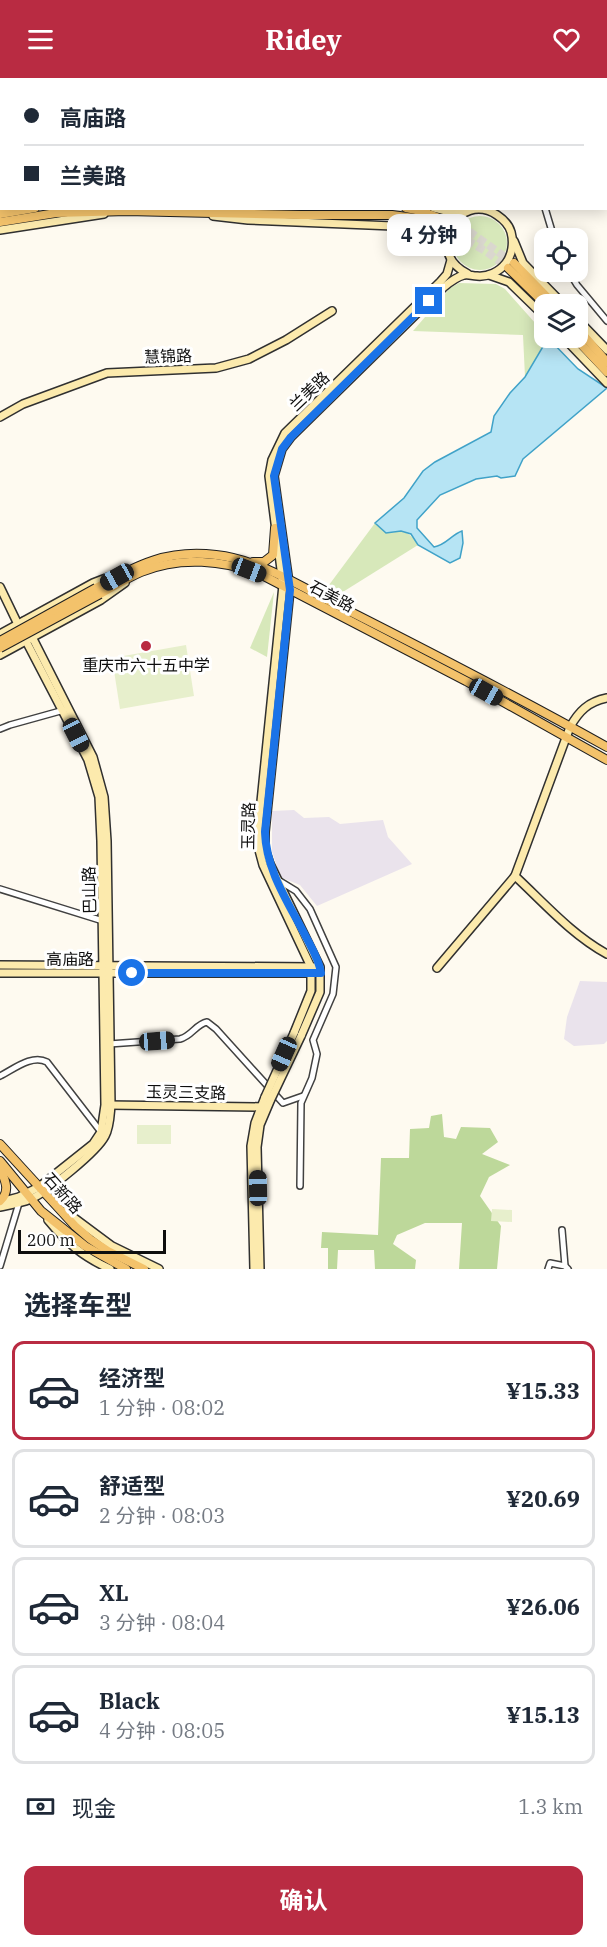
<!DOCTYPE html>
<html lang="zh">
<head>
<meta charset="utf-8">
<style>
  :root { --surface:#fff; --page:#f2f2f3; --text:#1f2937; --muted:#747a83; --line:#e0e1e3; --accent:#b92b42 }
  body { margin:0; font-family:"IBM Plex Serif","Noto Sans SC",serif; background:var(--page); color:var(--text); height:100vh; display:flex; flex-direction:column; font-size:22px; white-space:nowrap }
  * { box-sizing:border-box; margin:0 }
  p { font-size:20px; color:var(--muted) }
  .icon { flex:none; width:33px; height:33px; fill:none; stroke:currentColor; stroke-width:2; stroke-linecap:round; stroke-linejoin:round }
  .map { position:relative; height:1191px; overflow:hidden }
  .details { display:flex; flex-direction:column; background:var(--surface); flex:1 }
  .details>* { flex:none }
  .top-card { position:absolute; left:0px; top:0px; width:608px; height:132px; box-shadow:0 3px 15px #0003; display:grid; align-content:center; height:132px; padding:0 24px; background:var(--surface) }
  .tools { position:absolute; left:534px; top:150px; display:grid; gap:12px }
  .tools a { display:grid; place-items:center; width:54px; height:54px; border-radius:12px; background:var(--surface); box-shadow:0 3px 15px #0003; font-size:30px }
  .scale { position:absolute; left:18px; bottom:15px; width:148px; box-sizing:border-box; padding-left:6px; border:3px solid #0e0e0e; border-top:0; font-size:16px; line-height:21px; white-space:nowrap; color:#0e0e0e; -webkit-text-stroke:4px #fff; paint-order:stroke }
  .end { position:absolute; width:27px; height:27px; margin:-14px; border:8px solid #1a73e8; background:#fff; box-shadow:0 0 0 3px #fff }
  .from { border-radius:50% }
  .bubble { position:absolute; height:42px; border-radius:12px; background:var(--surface); box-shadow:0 3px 15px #0003; font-size:20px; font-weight:700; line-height:42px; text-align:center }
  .car { position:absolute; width:18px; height:36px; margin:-18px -9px; border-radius:8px; box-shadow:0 0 4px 2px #0007; background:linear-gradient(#222 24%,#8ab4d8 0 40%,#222 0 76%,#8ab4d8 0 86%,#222 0) }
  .top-card b { display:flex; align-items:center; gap:21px; height:57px; font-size:22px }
  .top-card b+b { border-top:2px solid var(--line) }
  .top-card i { width:15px; height:15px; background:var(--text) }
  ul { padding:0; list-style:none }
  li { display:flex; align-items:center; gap:18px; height:99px; margin:0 12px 9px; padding:0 12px; border:3px solid var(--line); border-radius:12px }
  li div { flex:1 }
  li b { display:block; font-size:22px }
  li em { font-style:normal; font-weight:700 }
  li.current { border-color:var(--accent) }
  li>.icon { width:54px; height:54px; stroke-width:1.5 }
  h2 { padding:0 24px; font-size:27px; line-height:72px }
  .pay { display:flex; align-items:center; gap:15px; height:66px; padding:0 24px; font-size:22px }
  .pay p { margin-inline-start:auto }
  .button { display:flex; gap:12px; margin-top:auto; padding:12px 24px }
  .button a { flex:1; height:69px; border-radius:12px; background:var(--accent); color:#fff; font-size:24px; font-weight:700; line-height:69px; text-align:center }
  header { display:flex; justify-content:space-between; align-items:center; height:78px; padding:0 24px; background:var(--accent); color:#fff; font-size:27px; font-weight:700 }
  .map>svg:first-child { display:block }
  .industrial { fill:#eae3ec }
  .green { fill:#d7e8ba }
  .forest { fill:#bdd89a }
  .pitch { fill:#e7efcc }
  .water { fill:#b6e4f4; stroke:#40a2c8; stroke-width:1.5 }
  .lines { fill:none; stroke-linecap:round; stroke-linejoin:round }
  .primary-tunnel { stroke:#dad7ce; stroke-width:8; stroke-dasharray:8 4; stroke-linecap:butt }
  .street-casing { stroke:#414141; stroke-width:8 }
  .secondary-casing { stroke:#303030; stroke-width:10 }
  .primary-casing { stroke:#1f1f1f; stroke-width:10 }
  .street { stroke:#fff; stroke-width:5 }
  .secondary { stroke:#fceaad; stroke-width:7 }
  .primary { stroke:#f3c26b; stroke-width:8 }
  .secondary-bridge-casing { stroke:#303030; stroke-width:10; stroke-linecap:butt }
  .primary-bridge-casing { stroke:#1f1f1f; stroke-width:10; stroke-linecap:butt }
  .secondary-bridge { stroke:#fceaad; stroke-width:7 }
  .primary-bridge { stroke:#f3c26b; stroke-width:8 }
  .route { stroke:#1a73e8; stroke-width:8 }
  .poi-dot { fill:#b92b42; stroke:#fff; stroke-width:2 }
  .labels { text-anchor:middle; stroke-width:6; stroke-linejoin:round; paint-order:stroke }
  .street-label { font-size:16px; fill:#0e0e0e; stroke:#fff }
  .poi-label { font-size:16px; fill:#0e0e0e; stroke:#fff }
</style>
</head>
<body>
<header><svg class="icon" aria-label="menu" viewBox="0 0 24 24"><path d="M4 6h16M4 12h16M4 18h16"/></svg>Ridey<svg class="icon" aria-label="heart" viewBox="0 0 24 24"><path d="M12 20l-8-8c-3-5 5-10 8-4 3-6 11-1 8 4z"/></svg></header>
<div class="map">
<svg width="607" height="1191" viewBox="0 0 607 1191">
  <rect width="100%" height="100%" fill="#fefaf0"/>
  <!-- industrial -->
  <g class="industrial">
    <path d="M294,732l10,8 25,-1 11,7 43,-4 5,17 24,27 -95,42 -17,-21 -20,-8 -8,-26v-40z"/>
    <path d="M580,903l27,1v59l-3,3 -30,2 -10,-7 3,-22z"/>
  </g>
  <!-- green -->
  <g class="green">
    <circle cx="480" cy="165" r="27"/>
    <path d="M459,205l37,1 9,5 39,44v5h4l-23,39 -2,-42 -110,-4 37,-43z"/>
    <path d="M375,445l11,10c17,-2 22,-4 32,12l-80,50 -9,-10z"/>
    <path d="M274,514l-7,65 -17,-9z"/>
  </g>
  <!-- forest -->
  <path class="forest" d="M442,1036l2,23 12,2 5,-12 29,1 8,14 -16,12 28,11 -21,12 -9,19 21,30 -4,43h-38l3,-46h-37l-28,12 -4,9 23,16 -1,9h-40l-1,-19h-36l-1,19h-9v-21h-7l1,-16 56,3 3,-77h28l1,-29 19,-1 2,-12z"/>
  <!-- pitch -->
  <g class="pitch">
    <path d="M186,567l8,51 -74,13 -8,-51z"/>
    <rect x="137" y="1047" width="34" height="19"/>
    <path d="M492,1131l20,1v12l-21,-1z"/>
  </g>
  <!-- water -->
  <path class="water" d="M548,260l30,31 29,19 -84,71 -8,17 -14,2 -4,-2 -21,3 -36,16 -23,25v8l17,19c12,-2 17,-12 28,-16l1,12 -3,15 -10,5 -32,-18 -7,-11 -10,-3 -15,2 -11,-10 29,-25 19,-27 12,-9 56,-30 3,-16 16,-23 15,-16z"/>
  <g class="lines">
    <!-- primary-tunnel -->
    <g class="primary-tunnel">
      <path d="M447,143l23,11 42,30"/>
      <path d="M446,150l41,24 21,16"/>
    </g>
    <!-- street casing -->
    <g class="street-casing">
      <g id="street">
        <path d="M545,130l9,30"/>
        <path d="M569,194l8,13 30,36"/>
        <path d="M0,651l10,-4 54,-15"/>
        <path d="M278,802l18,11 14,18 26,58 -3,27 -20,46 4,14 -5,24 -11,25 -1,83"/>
        <path d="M0,811l103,32"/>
        <path d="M109,966l71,-5c12,-3 16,-15 27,-17l9,7 67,74 20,-7"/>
        <path d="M0,998c14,-7 32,-22 47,-14l54,70"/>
        <path d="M562,1152l3,36 3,3"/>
        <path d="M0,1188l19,-63"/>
        <path d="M548,1191l2,-6 15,3"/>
      </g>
    </g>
    <!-- secondary casing -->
    <g class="secondary-casing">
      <g id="secondary">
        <path d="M244,0l7,2"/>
        <path d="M272,0l8,2"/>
        <path d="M107,2v-2"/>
        <path d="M0,129h2"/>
        <path d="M434,130l20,5 9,-1"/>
        <path d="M213,138l35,4 145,6 38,8 7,4 7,11"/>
        <path d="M0,152l104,-16"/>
        <path d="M514,163l9,22 40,41"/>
        <path d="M489,197l20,7 35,34"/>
        <path d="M578,242l29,30"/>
        <path d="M564,260l43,45"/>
        <path d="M0,339l23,-13 84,-31 109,-5 33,-9 37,-19 46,-29"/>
        <path d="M0,509l26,54 62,119 11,37 2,44 4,264 -4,27 -8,12 -54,43 -20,10 -19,5"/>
        <path d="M0,556l93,-51 26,-10"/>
        <path d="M0,577l101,-55 24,-17"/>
        <path d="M515,798c29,27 57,59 92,78"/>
        <path d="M0,887l314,2"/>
        <path d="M437,890l78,-92 55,-149c9,-16 18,-25 37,-29"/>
        <path d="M0,895h315"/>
        <path d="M294,955l17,-42v-24l-48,-102 -4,-15 -1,-19 25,-246 -14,-109 3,-16 13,-27 155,-151 7,-8 4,-14"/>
        <path d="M301,958l19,-44v-25l-50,-103 -5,-15v-17l25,-242 -16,-114 8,-27 9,-12 153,-150c6,-5 12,-10 20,-12 5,-1 8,1 13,1 11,1 22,-4 29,-13 6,-8 8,-20 5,-31 -2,-7 -8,-13 -14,-17 -38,-25 -75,36 -29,59"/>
        <path d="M108,1027l157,2"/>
        <path d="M0,1129c10,-2 21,-4 31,-8 17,-8 66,-47 74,-63 5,-9 5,-21 6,-31l-4,-264 -3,-44 -11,-40 -69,-136"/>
        <path d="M65,1133l47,35 47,23"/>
        <path d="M48,1142c19,23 34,36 62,49"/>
        <path d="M254,1191l-3,-123 4,-23 10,-26"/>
        <path d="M260,1191l-3,-122 3,-22 11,-26"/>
      </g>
    </g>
    <!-- primary casing -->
    <g class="primary-casing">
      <g id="primary">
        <path d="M406,130l15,3 26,10"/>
        <path d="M0,136l35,-6"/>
        <path d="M0,144l56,-9 71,-2 174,4h91l30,4 23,8"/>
        <path d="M514,185l40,41"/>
        <path d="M508,190l37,36"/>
        <path d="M578,251l29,33"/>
        <path d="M575,260l32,34"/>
        <path d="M253,484h11l9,-7 2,-27"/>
        <path d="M96,510c42,-23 70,-39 120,-33 46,5 88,34 129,54 89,45 176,90 262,138"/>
        <path d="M100,516c13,-7 27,-16 41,-22 39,-16 83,-12 121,3l204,106 141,79"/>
        <path d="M0,1066l75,82 15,13 18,12 36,18"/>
        <path d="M0,1083l41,50 44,35 41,23"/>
        <path d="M0,1090c5,12 11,23 0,33"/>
      </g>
    </g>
    <!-- street -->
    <use href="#street" class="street"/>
    <!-- secondary -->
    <use href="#secondary" class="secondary"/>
    <!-- primary -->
    <use href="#primary" class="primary"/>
    <!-- secondary-bridge casing -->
    <g class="secondary-bridge-casing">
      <g id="secondary-bridge">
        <path d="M265,1019l29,-64"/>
        <path d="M271,1021l30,-63"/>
      </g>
    </g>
    <!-- primary-bridge casing -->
    <g class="primary-bridge-casing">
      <g id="primary-bridge">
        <path d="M0,563l96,-53"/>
        <path d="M0,570l100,-54"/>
      </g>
    </g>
    <!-- secondary-bridge -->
    <use href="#secondary-bridge" class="secondary-bridge"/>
    <!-- primary-bridge -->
    <use href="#primary-bridge" class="primary-bridge"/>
  </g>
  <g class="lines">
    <!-- route -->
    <path class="route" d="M132,895h189c-2,-14 -10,-26 -16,-38 -17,-33 -39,-65 -40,-103l25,-242 -16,-114 8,-27 9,-12 138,-136"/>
  </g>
  <!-- markers -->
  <circle class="poi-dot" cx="146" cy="568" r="6"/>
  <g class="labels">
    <!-- street labels -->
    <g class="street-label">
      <text transform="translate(168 278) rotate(-2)" y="6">慧锦路</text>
      <text transform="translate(309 313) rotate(-44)" y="6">兰美路</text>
      <text transform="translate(332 518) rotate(28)" y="6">石美路</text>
      <text transform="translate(248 748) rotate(-89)" y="6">玉灵路</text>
      <text transform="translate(89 812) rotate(-91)" y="6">巴山路</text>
      <text x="70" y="887">高庙路</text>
      <text transform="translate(186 1014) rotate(1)" y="6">玉灵三支路</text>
      <text transform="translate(63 1115) rotate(48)" y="6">石新路</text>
    </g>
    <!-- poi labels -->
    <g class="poi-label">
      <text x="146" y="593">重庆市六十五中学</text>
    </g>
  </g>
</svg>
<div class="tools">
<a><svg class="icon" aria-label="locate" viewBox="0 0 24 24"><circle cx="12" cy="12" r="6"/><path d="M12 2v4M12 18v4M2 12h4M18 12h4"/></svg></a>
<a><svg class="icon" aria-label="layers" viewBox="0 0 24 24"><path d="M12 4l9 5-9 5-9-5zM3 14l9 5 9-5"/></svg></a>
</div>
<div class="scale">200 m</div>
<i class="end from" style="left:132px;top:895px"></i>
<i class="end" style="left:429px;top:223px"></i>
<div class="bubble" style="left:387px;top:136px;width:84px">4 分钟</div>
<i class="car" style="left:249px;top:492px;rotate:111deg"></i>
<i class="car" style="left:117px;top:499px;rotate:241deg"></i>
<i class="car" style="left:486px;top:614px;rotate:119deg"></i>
<i class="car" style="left:76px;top:657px;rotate:153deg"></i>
<i class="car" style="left:157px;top:963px;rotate:86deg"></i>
<i class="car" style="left:284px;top:976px;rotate:204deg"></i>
<i class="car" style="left:258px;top:1110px;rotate:359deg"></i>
<div class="top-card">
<b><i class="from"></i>高庙路</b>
<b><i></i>兰美路</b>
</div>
</div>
<section class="details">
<h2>选择车型</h2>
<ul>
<li class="current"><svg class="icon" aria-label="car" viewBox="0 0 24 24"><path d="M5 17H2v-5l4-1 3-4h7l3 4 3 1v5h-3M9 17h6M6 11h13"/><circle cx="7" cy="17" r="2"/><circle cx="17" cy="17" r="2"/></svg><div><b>经济型</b><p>1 分钟 · 08:02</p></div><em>¥15.33</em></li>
<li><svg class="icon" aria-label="car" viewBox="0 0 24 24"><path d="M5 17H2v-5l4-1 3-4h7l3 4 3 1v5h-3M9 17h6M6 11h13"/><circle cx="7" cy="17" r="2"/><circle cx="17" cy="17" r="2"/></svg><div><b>舒适型</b><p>2 分钟 · 08:03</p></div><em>¥20.69</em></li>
<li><svg class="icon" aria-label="car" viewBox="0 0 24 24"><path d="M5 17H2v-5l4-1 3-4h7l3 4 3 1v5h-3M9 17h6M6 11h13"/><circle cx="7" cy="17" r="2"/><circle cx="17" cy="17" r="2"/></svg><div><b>XL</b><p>3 分钟 · 08:04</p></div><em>¥26.06</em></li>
<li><svg class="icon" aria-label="car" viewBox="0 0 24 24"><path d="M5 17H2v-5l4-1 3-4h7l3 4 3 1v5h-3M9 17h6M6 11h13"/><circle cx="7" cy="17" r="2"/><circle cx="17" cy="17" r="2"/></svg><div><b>Black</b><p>4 分钟 · 08:05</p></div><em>¥15.13</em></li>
</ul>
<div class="pay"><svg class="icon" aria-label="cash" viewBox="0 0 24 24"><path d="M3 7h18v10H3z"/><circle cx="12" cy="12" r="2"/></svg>现金<p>1.3 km</p></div>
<div class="button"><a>确认</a></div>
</section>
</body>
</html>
